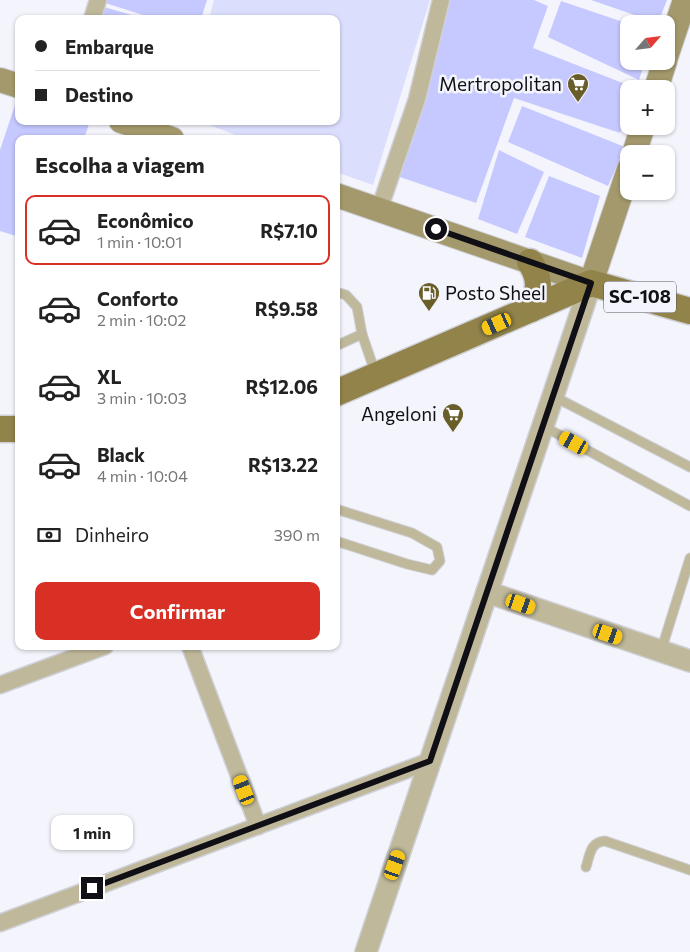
<!DOCTYPE html>
<html lang="pt">
<head>
<meta charset="utf-8">
<style>
  :root { --surface:#fff; --page:#f2f2f2; --text:#222; --muted:#767676; --line:#e0e0e0; --accent:#d93025 }
  body { margin:0; font-family:Commissioner,sans-serif; background:var(--page); color:var(--text); height:100vh; display:flex; flex-direction:column; font-size:19px; white-space:nowrap }
  * { box-sizing:border-box; margin:0 }
  p { font-size:16px; color:var(--muted) }
  .icon { flex:none; width:28px; height:28px; fill:none; stroke:currentColor; stroke-width:2; stroke-linecap:round; stroke-linejoin:round }
  .map { position:relative; flex:1; overflow:hidden }
  .drawer { position:absolute; left:15px; top:135px; width:325px; height:515px; display:flex; flex-direction:column; background:var(--surface); border-radius:10px; box-shadow:0 1px 4px #0004 }
  .drawer>* { flex:none }
  .top-card { position:absolute; left:15px; top:15px; width:325px; height:110px; border-radius:10px; box-shadow:0 1px 4px #0004; display:grid; align-content:center; height:110px; padding:0 20px; background:var(--surface) }
  .needle { width:32px; rotate:62deg }
  .buttons { position:absolute; left:620px; top:15px; display:grid; gap:10px }
  .buttons a { display:grid; place-items:center; width:55px; height:55px; border-radius:10px; background:var(--surface); box-shadow:0 1px 4px #0004; font-size:25px }
  .end { position:absolute; width:22px; height:22px; margin:-11px; border:6px solid #0f0f15; background:#fff; box-shadow:0 0 0 2px #fff }
  .from { border-radius:50% }
  .bubble { position:absolute; height:35px; border-radius:10px; background:var(--surface); box-shadow:0 1px 4px #0004; font-size:16px; font-weight:700; line-height:35px; text-align:center }
  .car { position:absolute; width:15px; height:30px; margin:-15px -8px; border-radius:6px; box-shadow:0 0 4px 1px #0007; background:linear-gradient(#f5c518 24%,#345 0 40%,#f5c518 0 76%,#345 0 86%,#f5c518 0) }
  .top-card b { display:flex; align-items:center; gap:18px; height:48px; font-size:19px }
  .top-card b+b { border-top:1px solid var(--line) }
  .top-card i { width:12px; height:12px; background:var(--text) }
  ul { padding:0; list-style:none }
  li { display:flex; align-items:center; gap:15px; height:70px; margin:0 10px 8px; padding:0 10px; border:2px solid transparent; border-radius:10px }
  li div { flex:1 }
  li b { display:block; font-size:19px }
  li em { font-style:normal; font-weight:700 }
  li.active { border-color:var(--accent) }
  li>.icon { width:45px; height:45px; stroke-width:1.5 }
  h2 { padding:0 20px; font-size:22px; line-height:60px }
  .pay { display:flex; align-items:center; gap:12px; height:55px; padding:0 20px; font-size:19px }
  .pay p { margin-inline-start:auto }
  .cta { display:flex; gap:10px; margin-top:auto; padding:10px 20px }
  .cta a { flex:1; height:58px; border-radius:10px; background:var(--accent); color:#fff; font-size:20px; font-weight:700; line-height:58px; text-align:center }
  .map>svg:first-child { display:block }
  .green { fill:#dbdefd }
  .building { fill:#c6c9ff }
  .lines { fill:none; stroke-linecap:round; stroke-linejoin:round }
  .service-casing { stroke:#cfd0d7; stroke-width:11 }
  .minor-casing { stroke:#cfd0d7; stroke-width:19 }
  .tertiary-casing { stroke:#cfd0d7; stroke-width:24 }
  .secondary-casing { stroke:#cfd0d7; stroke-width:26 }
  .primary-casing { stroke:#cfd0d7; stroke-width:29 }
  .service { stroke:#bfb89a; stroke-width:9 }
  .minor { stroke:#bfb89a; stroke-width:16 }
  .tertiary { stroke:#bfb89a; stroke-width:21 }
  .secondary { stroke:#a4996c; stroke-width:24 }
  .primary { stroke:#91834a; stroke-width:26 }
  .route { stroke:#0f0f15; stroke-width:6 }
  .labels { text-anchor:middle; stroke-width:5; stroke-linejoin:round; paint-order:stroke }
  .shield { fill:#f4f5fc; stroke:#54545a; stroke-width:1 }
  .shield-label { font-size:18px; font-weight:bold; fill:#0f0f15 }
  .poi-label { font-size:19px; fill:#0f0f15; stroke:#f4f5fc; text-anchor:end }
</style>
</head>
<body>
<div class="map">
<svg width="690" height="952" viewBox="0 0 690 952">
  <rect width="100%" height="100%" fill="#f4f5fc"/>
  <!-- green -->
  <path class="green" d="M214,0h216l-57,185 -37,-13v-33h-90l-47,-18h137v-102h-127z"/>
  <!-- building -->
  <g class="building">
    <path d="M106,0h101l-6,19h-45l-51,-16z"/>
    <path d="M447,0h87l14,6 -15,42 105,41h-9v18l-9,26 -106,-35 -38,105 -82,-28z"/>
    <path d="M591,0h76l-9,23z"/>
    <path d="M561,1l68,23v37h16l-6,19 -91,-43z"/>
    <path d="M104,7l38,11v1h-42z"/>
    <path d="M18,96l1,25h71l-6,18h-65v98l-19,-6v-81z"/>
    <path d="M522,106l103,41 -17,39 -100,-44z"/>
    <path d="M499,150l45,22 -27,62 -39,-15z"/>
    <path d="M549,176l51,20 -18,62 -57,-21z"/>
  </g>
  <g class="lines">
    <!-- service casing -->
    <g class="service-casing">
      <g id="service">
        <path d="M336,292l10,3 11,12 5,27 14,41"/>
        <path d="M336,346l26,-12"/>
        <path d="M553,396l137,71"/>
        <path d="M543,426l147,80"/>
        <path d="M336,509l76,24 25,14 3,14 -8,9 -25,-6 -71,-23"/>
        <path d="M661,651l29,-93"/>
        <path d="M586,867c4,-12 4,-25 19,-26l85,29"/>
      </g>
    </g>
    <!-- minor casing -->
    <g class="minor-casing">
      <g id="minor">
        <path d="M92,19l6,-19"/>
        <path d="M379,210l38,-111 24,-99"/>
        <path d="M190,646l68,180"/>
        <path d="M0,685l105,-39"/>
        <path d="M0,923l430,-162"/>
      </g>
    </g>
    <!-- tertiary casing -->
    <g class="tertiary-casing">
      <g id="tertiary">
        <path d="M487,592l203,69"/>
        <path d="M366,952l225,-669"/>
      </g>
    </g>
    <!-- secondary casing -->
    <g class="secondary-casing">
      <g id="secondary">
        <path d="M666,57l19,-57"/>
        <path d="M0,80l19,6"/>
        <path d="M656,89l9,-28"/>
        <path d="M121,121l51,18"/>
        <path d="M634,154l9,-28"/>
        <path d="M336,195l255,88 38,-114"/>
      </g>
    </g>
    <!-- primary casing -->
    <g class="primary-casing">
      <g id="primary">
        <path d="M530,262c11,16 10,29 1,47"/>
        <path d="M336,393l255,-110 99,28"/>
        <path d="M0,429h19"/>
      </g>
    </g>
    <!-- service -->
    <use href="#service" class="service"/>
    <!-- minor -->
    <use href="#minor" class="minor"/>
    <!-- tertiary -->
    <use href="#tertiary" class="tertiary"/>
    <!-- secondary -->
    <use href="#secondary" class="secondary"/>
    <!-- primary -->
    <use href="#primary" class="primary"/>
  </g>
  <g class="lines">
    <!-- route -->
    <path class="route" d="M92,888l338,-127 161,-478 -155,-54"/>
  </g>
  <!-- icons -->
  <defs>
    <g id="supermarket-pin" transform="scale(1.125)"><path d="M0 17L-7.5 6A9.5 9.5 0 1 1 7.5 6Z" fill="#695e2a" stroke="#f4f5fc"/><path d="M-6-5.5h2.5l.6 2H6L4.5 2H-2.5L-4.4-4H-6ZM-1.5 3.2a1.3 1.3 0 1 0 .1 0ZM3 3.2a1.3 1.3 0 1 0 .1 0Z" fill="#fff"/></g>
    <g id="fuel-pin" transform="scale(1.125)"><path d="M0 17L-7.5 6A9.5 9.5 0 1 1 7.5 6Z" fill="#695e2a" stroke="#f4f5fc"/><path d="M-5.5-6h7V0h2V4h1.3V-2.5L3-4.5l.8-.8L6-3V5H2.5V1h-1V6h-7ZM-4.2-4.7v3.2H.2V-4.7Z" fill="#fff"/></g>
  </defs>
  <g fill-rule="evenodd">
    <use href="#supermarket-pin" x="578" y="84"/>
    <use href="#fuel-pin" x="429" y="293"/>
    <use href="#supermarket-pin" x="453" y="414"/>
  </g>
  <g class="labels">
    <!-- shield labels -->
    <rect class="shield" x="604" y="281.5" width="72" height="31" rx="4"/>
    <g class="shield-label">
      <text x="640" y="303">SC-108</text>
    </g>
    <!-- poi labels -->
    <g class="poi-label">
      <text x="562" y="91">Mertropolitan</text>
      <text x="445" y="300" text-anchor="start">Posto Sheel</text>
      <text x="437" y="421">Angeloni</text>
    </g>
  </g>
</svg>
<div class="buttons">
<a><svg class="needle" viewBox="-14 -14 28 28"><path d="M0-13l5 13h-10z" fill="#e53935"/><path d="M0 13l5-13h-10z" fill="#767676"/></svg></a>
<a>+</a>
<a>−</a>
</div>
<i class="end from" style="left:436px;top:229px"></i>
<i class="end" style="left:92px;top:888px"></i>
<div class="bubble" style="left:51px;top:815px;width:82px">1 min</div>
<i class="car" style="left:497px;top:324px;rotate:246deg"></i>
<i class="car" style="left:574px;top:443px;rotate:299deg"></i>
<i class="car" style="left:521px;top:604px;rotate:109deg"></i>
<i class="car" style="left:608px;top:634px;rotate:109deg"></i>
<i class="car" style="left:244px;top:790px;rotate:339deg"></i>
<i class="car" style="left:395px;top:865px;rotate:19deg"></i>
<div class="top-card">
<b><i class="from"></i>Embarque</b>
<b><i></i>Destino</b>
</div>
<section class="drawer">
<h2>Escolha a viagem</h2>
<ul>
<li class="active"><svg class="icon" aria-label="car" viewBox="0 0 24 24"><path d="M5 17H2v-5l4-1 3-4h7l3 4 3 1v5h-3M9 17h6M6 11h13"/><circle cx="7" cy="17" r="2"/><circle cx="17" cy="17" r="2"/></svg><div><b>Econômico</b><p>1 min · 10:01</p></div><em>R$7.10</em></li>
<li><svg class="icon" aria-label="car" viewBox="0 0 24 24"><path d="M5 17H2v-5l4-1 3-4h7l3 4 3 1v5h-3M9 17h6M6 11h13"/><circle cx="7" cy="17" r="2"/><circle cx="17" cy="17" r="2"/></svg><div><b>Conforto</b><p>2 min · 10:02</p></div><em>R$9.58</em></li>
<li><svg class="icon" aria-label="car" viewBox="0 0 24 24"><path d="M5 17H2v-5l4-1 3-4h7l3 4 3 1v5h-3M9 17h6M6 11h13"/><circle cx="7" cy="17" r="2"/><circle cx="17" cy="17" r="2"/></svg><div><b>XL</b><p>3 min · 10:03</p></div><em>R$12.06</em></li>
<li><svg class="icon" aria-label="car" viewBox="0 0 24 24"><path d="M5 17H2v-5l4-1 3-4h7l3 4 3 1v5h-3M9 17h6M6 11h13"/><circle cx="7" cy="17" r="2"/><circle cx="17" cy="17" r="2"/></svg><div><b>Black</b><p>4 min · 10:04</p></div><em>R$13.22</em></li>
</ul>
<div class="pay"><svg class="icon" aria-label="cash" viewBox="0 0 24 24"><path d="M3 7h18v10H3z"/><circle cx="12" cy="12" r="2"/></svg>Dinheiro<p>390 m</p></div>
<div class="cta"><a>Confirmar</a></div>
</section>
</div>
</body>
</html>
